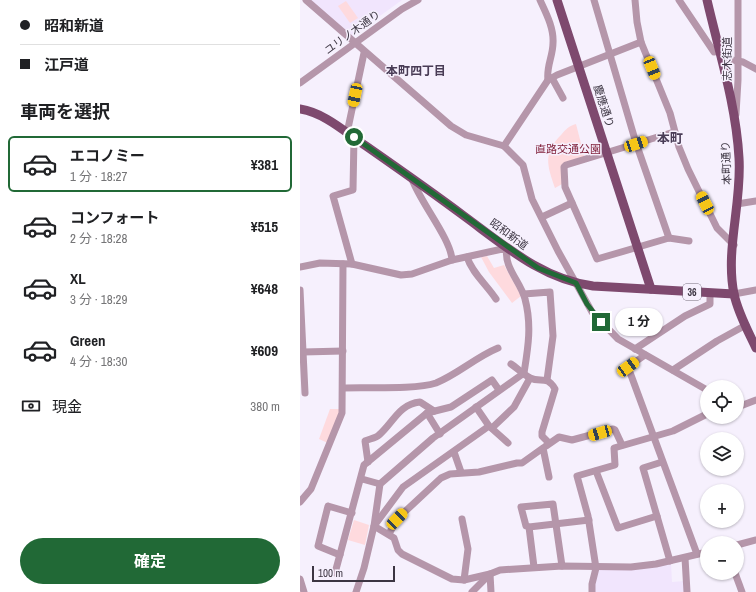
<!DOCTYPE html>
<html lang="ja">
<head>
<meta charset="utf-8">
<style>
  :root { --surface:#fff; --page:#f6f6f6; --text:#202124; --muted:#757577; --line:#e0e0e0; --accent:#216936 }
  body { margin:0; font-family:"Archivo Narrow","Noto Sans JP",sans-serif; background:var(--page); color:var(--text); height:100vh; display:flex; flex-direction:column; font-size:15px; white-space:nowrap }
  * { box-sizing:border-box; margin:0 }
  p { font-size:13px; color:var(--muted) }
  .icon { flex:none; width:22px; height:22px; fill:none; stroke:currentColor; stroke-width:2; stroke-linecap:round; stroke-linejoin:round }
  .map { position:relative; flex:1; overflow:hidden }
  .drawer { display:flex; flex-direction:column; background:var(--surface); width:300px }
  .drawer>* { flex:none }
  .guide { display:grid; align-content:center; height:88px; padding:0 20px; background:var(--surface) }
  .buttons { position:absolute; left:400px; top:380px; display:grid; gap:8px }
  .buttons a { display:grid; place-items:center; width:44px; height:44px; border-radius:50%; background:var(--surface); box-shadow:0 1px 3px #0004; font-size:20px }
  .scale { position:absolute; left:12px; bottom:10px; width:83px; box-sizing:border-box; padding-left:4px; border:2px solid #3c3542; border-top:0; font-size:11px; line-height:14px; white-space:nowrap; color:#3c3542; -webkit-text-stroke:3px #f6f0fd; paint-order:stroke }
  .end { position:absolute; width:18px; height:18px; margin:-9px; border:5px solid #216936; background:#fff; box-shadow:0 0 0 2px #fff }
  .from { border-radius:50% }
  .bubble { position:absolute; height:28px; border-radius:14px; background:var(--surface); box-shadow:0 1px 3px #0004; font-size:13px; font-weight:700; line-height:28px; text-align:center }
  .car { position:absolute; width:12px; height:24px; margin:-12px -6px; border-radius:5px; box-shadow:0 0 3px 1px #0007; background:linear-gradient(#f5c518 24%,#345 0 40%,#f5c518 0 76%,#345 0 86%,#f5c518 0) }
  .guide b { display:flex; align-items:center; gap:14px; height:38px; font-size:15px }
  .guide b+b { border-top:1px solid var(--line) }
  .guide i { width:10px; height:10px; background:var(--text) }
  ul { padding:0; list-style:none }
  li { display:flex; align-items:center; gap:12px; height:56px; margin:0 8px 6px; padding:0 12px; border:2px solid transparent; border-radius:6px }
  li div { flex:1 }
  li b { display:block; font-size:15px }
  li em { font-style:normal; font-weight:700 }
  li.current { border-color:var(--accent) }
  li>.icon { width:36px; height:36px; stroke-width:1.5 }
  h2 { padding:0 20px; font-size:18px; line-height:48px }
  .pay { display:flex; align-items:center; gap:10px; height:44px; padding:0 20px; font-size:15px }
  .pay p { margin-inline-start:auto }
  .primary-button { display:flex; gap:8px; margin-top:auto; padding:8px 20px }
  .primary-button a { flex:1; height:46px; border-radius:24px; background:var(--accent); color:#fff; font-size:16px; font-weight:700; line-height:46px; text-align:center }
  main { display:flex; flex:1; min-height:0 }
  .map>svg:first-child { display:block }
  .built { fill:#f1e5fd }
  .green { fill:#fedade }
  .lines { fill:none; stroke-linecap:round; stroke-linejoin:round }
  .minor { stroke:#b596aa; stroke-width:7 }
  .major { stroke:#7e496e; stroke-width:9 }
  .route { stroke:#216936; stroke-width:5 }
  .labels { text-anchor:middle; stroke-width:3; stroke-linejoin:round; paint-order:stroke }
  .shield { fill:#f6f0fd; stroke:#746d7a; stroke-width:1 }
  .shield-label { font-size:10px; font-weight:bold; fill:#3c3542 }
  .street-label { font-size:11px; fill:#3c3542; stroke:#f6f0fd }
  .park-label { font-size:11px; fill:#7d1a34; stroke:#f6f0fd }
  .neighbourhood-label { font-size:12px; font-weight:bold; fill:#493c56; stroke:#f6f0fd }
  .quarter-label { font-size:13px; font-weight:bold; fill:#493c56; stroke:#f6f0fd }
</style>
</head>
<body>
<main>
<section class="drawer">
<div class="guide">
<b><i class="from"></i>昭和新道</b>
<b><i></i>江戸道</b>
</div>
<h2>車両を選択</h2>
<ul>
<li class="current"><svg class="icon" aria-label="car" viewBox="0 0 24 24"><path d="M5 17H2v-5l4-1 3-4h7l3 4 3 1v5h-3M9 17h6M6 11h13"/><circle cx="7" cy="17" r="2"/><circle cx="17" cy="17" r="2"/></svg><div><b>エコノミー</b><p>1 分 · 18:27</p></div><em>¥381</em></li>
<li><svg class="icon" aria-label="car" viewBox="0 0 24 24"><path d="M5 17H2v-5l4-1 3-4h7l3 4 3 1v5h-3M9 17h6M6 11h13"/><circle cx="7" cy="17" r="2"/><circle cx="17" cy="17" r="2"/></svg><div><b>コンフォート</b><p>2 分 · 18:28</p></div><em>¥515</em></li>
<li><svg class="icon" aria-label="car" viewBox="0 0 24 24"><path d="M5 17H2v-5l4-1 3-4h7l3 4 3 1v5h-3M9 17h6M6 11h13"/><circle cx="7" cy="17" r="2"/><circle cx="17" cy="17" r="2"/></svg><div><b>XL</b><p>3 分 · 18:29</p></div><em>¥648</em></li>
<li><svg class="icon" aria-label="car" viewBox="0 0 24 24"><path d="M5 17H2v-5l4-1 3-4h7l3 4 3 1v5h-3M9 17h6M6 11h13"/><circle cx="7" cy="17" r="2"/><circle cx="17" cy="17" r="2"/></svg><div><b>Green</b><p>4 分 · 18:30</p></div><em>¥609</em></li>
</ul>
<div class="pay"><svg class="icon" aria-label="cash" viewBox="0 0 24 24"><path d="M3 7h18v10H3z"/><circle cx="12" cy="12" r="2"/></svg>現金<p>380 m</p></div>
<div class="primary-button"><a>確定</a></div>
</section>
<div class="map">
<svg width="456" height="592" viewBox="0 0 456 592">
  <rect width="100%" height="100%" fill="#f6f0fd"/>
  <!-- built -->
  <g class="built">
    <path d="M11,0h91l-50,36z"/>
    <path d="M371,563l1,19 12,-1v11h-90v-7l5,-17z"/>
  </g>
  <!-- green -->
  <g class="green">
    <path d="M46,1l12,17 -8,5 -12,-17z"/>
    <path d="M276,124l9,35 -19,6 -2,18 -9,5c-8,-23 -12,-35 6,-53 5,-6 8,-9 15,-11z"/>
    <path d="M187,256l7,12 10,-3 17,31 -9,7 -23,-31 -8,-15z"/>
    <path d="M30,409h11l-11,35 -11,-5z"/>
    <path d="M54,520l15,5 -4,20 -17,-5z"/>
  </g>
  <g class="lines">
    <!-- minor -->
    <g class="minor">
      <path d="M6,0l145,126 15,9 38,11 19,19 9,34 26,52 34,61 26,27 89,51"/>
      <path d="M240,0c6,13 14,28 13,43 0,13 -7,24 -5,37"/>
      <path d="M294,0l42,143 33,95"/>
      <path d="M335,0l2,22 4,20"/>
      <path d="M379,0l35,52 5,-1"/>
      <path d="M421,58l22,4 13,7"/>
      <path d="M252,78l11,20"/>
      <path d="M0,83l102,-74 16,-9"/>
      <path d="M436,114l2,-34v-80"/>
      <path d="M374,132l-108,33 -2,2 1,20 32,72 72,-21 20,3"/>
      <path d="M47,133l17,-80"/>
      <path d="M204,146l44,-66 9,-5 84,-33 29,71 9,34 9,22 29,59 17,17"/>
      <path d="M112,179c8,23 39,60 40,81"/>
      <path d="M437,204l19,-3"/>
      <path d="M242,217l30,-14"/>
      <path d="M167,257c5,16 20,28 29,42"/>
      <path d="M52,264l-19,-68 20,-6 1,-53"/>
      <path d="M0,267l20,-4 32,1 49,11 11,-1 40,-14 55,-12c-4,19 14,34 18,51 7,26 3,49 -1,74l-91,65 -53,46 -6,42 -10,42 -8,24"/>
      <path d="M0,290l5,103"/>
      <path d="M224,294l26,-2 3,44 -6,44"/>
      <path d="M434,294l22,-4"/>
      <path d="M335,349l50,-33 25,-12v-10"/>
      <path d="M3,352l40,-1"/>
      <path d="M345,355l-17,12 69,187"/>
      <path d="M211,364c6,4 12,10 19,14 11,5 17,-3 25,11l-13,43v4l7,7"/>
      <path d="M373,370l44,-29 29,-16"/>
      <path d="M43,388c23,-1 73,2 93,-5 22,-9 40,-26 62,-35"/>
      <path d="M437,404l6,1 13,-5"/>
      <path d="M176,407l13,19 19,17"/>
      <path d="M127,413l13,21"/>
      <path d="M189,426l-86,61 -29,39 20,12 4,12 4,4 50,25 12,1 26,-6 1,18"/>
      <path d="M192,428l22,-21 16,-29"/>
      <path d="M246,446l13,-9 13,3 41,-11 2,1 7,15"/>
      <path d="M154,452l7,20"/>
      <path d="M68,462l-3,-21c4,-2 11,-3 14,-6 14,-12 20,-31 41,-33l14,9"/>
      <path d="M362,462l-19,6 27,93"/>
      <path d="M296,471l22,57 39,-12"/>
      <path d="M62,479l18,5"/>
      <path d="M0,502l11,-13 31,-76 1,-149"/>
      <path d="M162,519l6,30 -4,31"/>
      <path d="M229,527l60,-7"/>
      <path d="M89,534l8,-15 44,-41 9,-4 29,-2 38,-9h5l21,-15 6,29"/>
      <path d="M437,545l19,-5"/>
      <path d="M40,555l-22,-9 10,-40 24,7"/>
      <path d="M385,558l2,34"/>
      <path d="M234,567l-5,-40 -3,-1 -5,-19 32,-3 9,62"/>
      <path d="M35,573l29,-108 63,-52 24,-6 41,-27 7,10"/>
      <path d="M435,573l7,19"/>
      <path d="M0,579l4,13"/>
      <path d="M172,592l18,-18 10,-4 62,-4 69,1 25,-3 51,-12"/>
      <path d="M292,592v-8l4,-16 -8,-52 -11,-40 38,-11 -1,-17 59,-17 34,-17"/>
    </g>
    <!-- major -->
    <g class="major">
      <path d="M257,0l94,289"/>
      <path d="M407,0c12,52 29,104 32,158 3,45 -14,92 -5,136 4,19 14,37 22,54"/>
      <path d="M0,109c25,4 45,23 66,37 33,23 66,46 98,70 41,30 78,63 129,70l141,8"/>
    </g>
  </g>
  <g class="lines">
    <!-- route -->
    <path class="route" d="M54,137l184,131 38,15 11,21 14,18"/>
  </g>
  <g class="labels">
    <!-- shield labels -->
    <rect class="shield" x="383" y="284" width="18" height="16" rx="3"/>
    <g class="shield-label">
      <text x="392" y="296">36</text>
    </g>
    <!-- street labels -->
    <g class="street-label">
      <text transform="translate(52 32) rotate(-36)" y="4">ユリノ木通り</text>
      <text transform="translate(427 59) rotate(-90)" y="4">志木街道</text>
      <text transform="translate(304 106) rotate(72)" y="4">慶應通り</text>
      <text transform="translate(426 163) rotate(-92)" y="4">本町通り</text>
      <text transform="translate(209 234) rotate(36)" y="4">昭和新道</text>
    </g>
    <!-- park labels -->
    <g class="park-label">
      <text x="268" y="153">直路交通公園</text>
    </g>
    <!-- neighbourhood labels -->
    <g class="neighbourhood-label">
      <text x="116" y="75">本町四丁目</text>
    </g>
    <!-- quarter labels -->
    <g class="quarter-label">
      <text x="370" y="143">本町</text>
    </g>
  </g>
</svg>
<div class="buttons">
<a><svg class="icon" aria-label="locate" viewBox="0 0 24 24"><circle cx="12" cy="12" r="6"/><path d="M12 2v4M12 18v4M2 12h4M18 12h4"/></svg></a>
<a><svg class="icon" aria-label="layers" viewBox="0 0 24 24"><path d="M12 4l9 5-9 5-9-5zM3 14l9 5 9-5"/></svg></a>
<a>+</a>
<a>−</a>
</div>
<div class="scale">100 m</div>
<i class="end from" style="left:54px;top:137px"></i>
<i class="end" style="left:301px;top:322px"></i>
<div class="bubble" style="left:315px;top:308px;width:48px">1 分</div>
<i class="car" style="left:352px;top:68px;rotate:158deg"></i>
<i class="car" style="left:55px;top:95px;rotate:192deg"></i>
<i class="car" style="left:336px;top:144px;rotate:72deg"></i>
<i class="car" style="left:405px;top:203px;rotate:333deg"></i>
<i class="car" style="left:328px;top:367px;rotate:54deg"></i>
<i class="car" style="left:300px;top:433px;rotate:254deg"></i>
<i class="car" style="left:97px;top:519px;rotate:44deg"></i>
</div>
</main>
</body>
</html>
